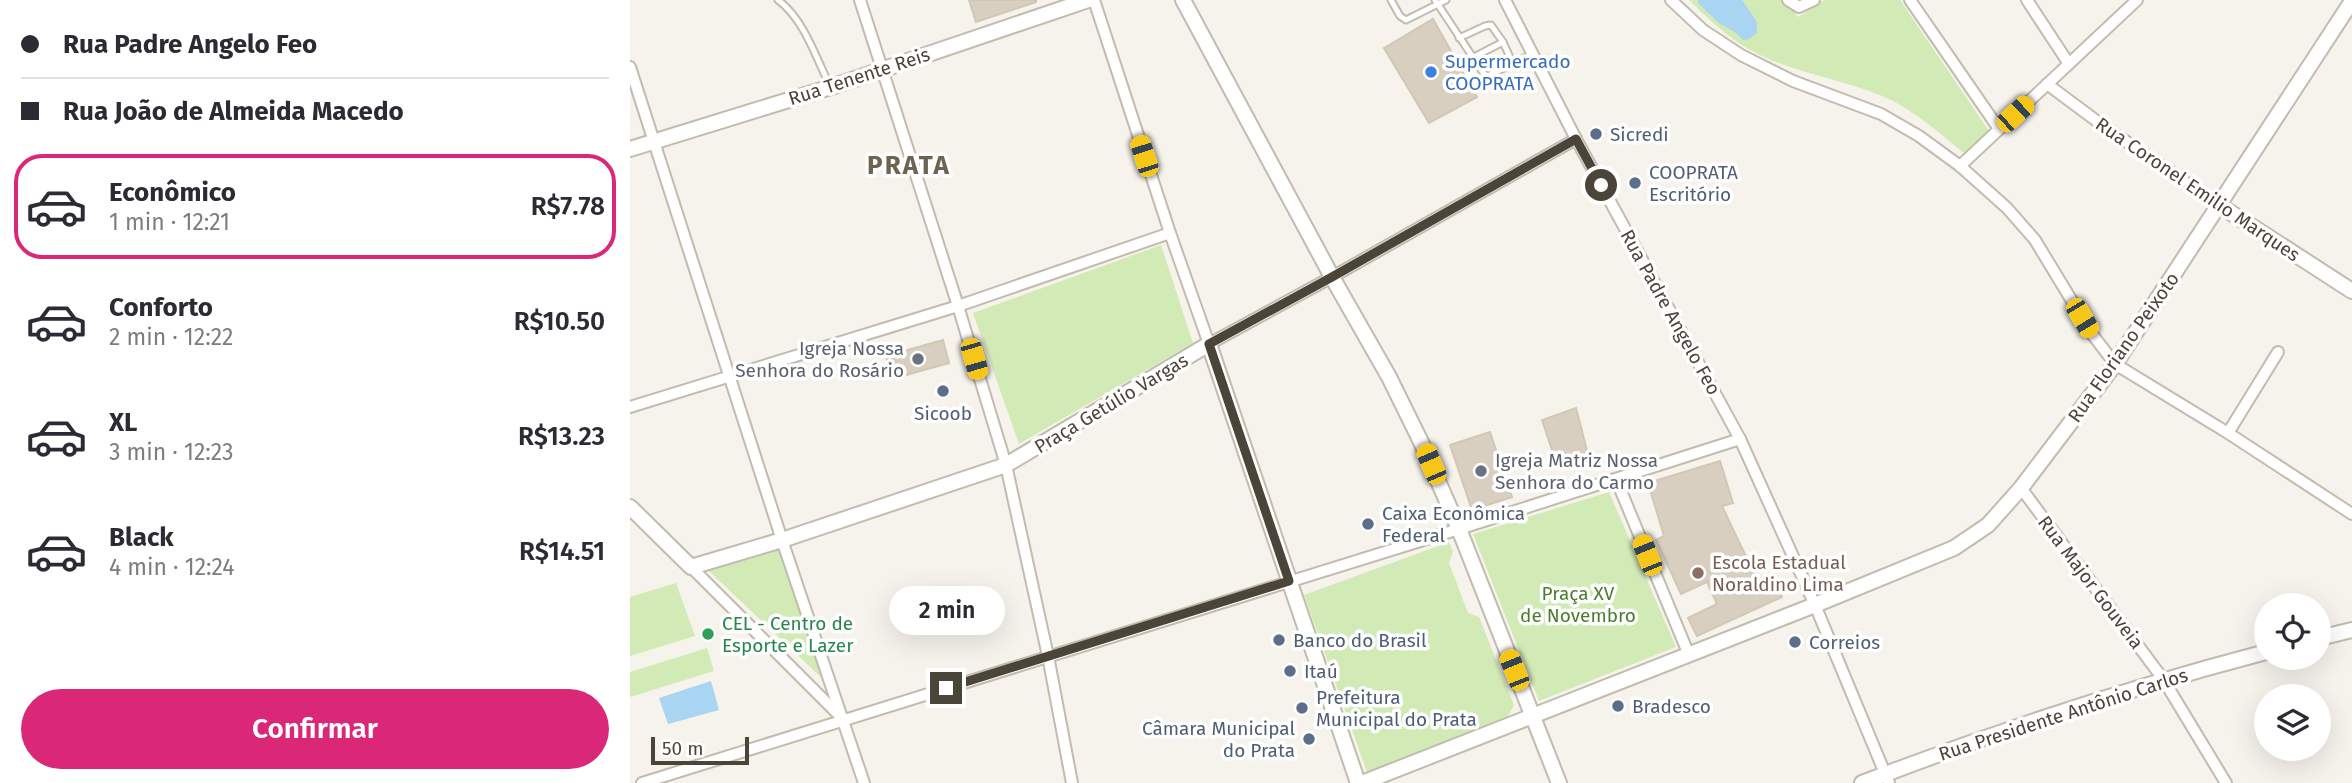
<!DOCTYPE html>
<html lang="pt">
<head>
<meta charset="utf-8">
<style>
  :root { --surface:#fff; --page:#f7f7f7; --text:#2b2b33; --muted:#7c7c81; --line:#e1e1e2; --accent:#db2777 }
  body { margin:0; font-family:"Fira Sans",sans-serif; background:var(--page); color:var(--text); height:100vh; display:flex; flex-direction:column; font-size:26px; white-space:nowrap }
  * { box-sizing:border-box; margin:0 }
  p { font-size:23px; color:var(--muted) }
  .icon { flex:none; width:38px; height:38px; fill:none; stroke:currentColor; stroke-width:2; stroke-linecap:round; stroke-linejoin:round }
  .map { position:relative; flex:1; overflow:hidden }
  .drawer { display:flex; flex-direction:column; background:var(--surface); width:630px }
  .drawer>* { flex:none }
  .guide { display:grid; align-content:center; height:154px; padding:0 21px; background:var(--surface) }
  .tools { position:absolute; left:1624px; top:593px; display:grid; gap:14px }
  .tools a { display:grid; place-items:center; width:77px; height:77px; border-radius:50%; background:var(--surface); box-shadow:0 7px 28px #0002; font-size:35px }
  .scale { position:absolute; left:21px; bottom:18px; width:98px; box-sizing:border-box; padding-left:7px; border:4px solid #4b4439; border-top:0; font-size:19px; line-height:24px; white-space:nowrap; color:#4b4439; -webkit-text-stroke:5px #fff; paint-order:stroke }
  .end { position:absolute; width:32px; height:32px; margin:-16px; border:9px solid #4b4439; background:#fff; box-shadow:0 0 0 4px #fff }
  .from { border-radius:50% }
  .bubble { position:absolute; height:49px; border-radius:24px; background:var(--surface); box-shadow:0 7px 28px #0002; font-size:23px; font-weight:600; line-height:49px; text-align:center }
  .car { position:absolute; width:21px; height:42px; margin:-21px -10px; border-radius:9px; box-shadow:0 0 5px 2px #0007; background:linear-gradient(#f5c518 24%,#345 0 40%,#f5c518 0 76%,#345 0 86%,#f5c518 0) }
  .guide b { display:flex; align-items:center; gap:24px; height:66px; font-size:26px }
  .guide b+b { border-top:2px solid var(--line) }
  .guide i { width:18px; height:18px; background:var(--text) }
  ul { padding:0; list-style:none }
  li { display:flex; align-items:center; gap:21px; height:105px; margin:0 14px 10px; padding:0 7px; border:4px solid transparent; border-radius:28px }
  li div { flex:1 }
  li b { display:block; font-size:26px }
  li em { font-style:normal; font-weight:600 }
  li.active { border-color:var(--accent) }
  li>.icon { width:63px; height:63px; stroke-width:1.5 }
  .action { display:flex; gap:14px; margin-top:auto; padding:14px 21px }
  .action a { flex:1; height:80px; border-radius:42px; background:var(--accent); color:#fff; font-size:28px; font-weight:600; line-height:80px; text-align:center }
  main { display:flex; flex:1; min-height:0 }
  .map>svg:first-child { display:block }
  .green { fill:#d2eab5 }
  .water { fill:#a9d4f2 }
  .building { fill:#d8cfc1; stroke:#d3c7b4; stroke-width:2 }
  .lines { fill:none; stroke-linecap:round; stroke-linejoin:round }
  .service-casing { stroke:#c2bbae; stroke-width:9 }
  .minor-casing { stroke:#c2bbae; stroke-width:14 }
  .tertiary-casing { stroke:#c2bbae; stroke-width:18 }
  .service { stroke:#fff; stroke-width:5 }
  .minor { stroke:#fff; stroke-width:10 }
  .tertiary { stroke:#fff; stroke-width:14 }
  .route { stroke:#4b4439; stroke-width:9 }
  .shop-dot { fill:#3f7fe0; stroke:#fff; stroke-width:2.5 }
  .service-dot { fill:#5c6f8a; stroke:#fff; stroke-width:2.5 }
  .worship-dot { fill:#6b7280; stroke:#fff; stroke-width:2.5 }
  .education-dot { fill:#8d6e63; stroke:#fff; stroke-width:2.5 }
  .leisure-dot { fill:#2e9e5b; stroke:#fff; stroke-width:2.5 }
  .labels { text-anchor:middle; stroke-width:7; stroke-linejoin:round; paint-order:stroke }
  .shop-label { font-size:19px; fill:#366cbe; stroke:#fff; text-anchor:start }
  .street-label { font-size:19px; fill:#4b4439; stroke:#fff }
  .service-label { font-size:19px; fill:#4e5e75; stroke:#fff; text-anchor:start }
  .worship-label { font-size:19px; fill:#5b616d; stroke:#fff; text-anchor:end }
  .education-label { font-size:19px; fill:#785e54; stroke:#fff; text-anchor:start }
  .park-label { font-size:19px; fill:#4a7f2a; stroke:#fff }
  .leisure-label { font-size:19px; fill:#27864d; stroke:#fff; text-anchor:start }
  .district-label { font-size:26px; font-weight:bold; letter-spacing:2px; fill:#6e6250; stroke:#fff }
</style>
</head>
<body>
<main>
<section class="drawer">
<div class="guide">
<b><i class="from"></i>Rua Padre Angelo Feo</b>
<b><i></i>Rua João de Almeida Macedo</b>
</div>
<ul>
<li class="active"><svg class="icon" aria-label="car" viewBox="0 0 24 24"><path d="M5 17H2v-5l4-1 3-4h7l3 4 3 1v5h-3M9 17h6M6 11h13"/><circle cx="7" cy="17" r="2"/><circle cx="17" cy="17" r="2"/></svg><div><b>Econômico</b><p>1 min · 12:21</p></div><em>R$7.78</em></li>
<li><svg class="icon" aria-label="car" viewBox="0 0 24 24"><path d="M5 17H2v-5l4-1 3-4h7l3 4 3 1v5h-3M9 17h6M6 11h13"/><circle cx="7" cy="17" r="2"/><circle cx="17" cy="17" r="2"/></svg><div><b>Conforto</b><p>2 min · 12:22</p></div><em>R$10.50</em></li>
<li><svg class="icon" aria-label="car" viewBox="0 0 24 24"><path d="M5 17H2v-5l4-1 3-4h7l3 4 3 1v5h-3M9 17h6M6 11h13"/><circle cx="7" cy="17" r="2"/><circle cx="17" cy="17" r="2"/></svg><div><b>XL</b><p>3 min · 12:23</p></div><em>R$13.23</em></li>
<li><svg class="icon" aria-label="car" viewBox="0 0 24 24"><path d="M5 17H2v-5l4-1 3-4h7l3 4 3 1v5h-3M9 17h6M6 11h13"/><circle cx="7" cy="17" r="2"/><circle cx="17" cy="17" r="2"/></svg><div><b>Black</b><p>4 min · 12:24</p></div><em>R$14.51</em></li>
</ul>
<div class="action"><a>Confirmar</a></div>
</section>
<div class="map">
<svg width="1722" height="783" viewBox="0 0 1722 783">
  <rect width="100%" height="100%" fill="#f6f3ec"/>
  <!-- green -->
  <g class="green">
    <path d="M1059,0h97l12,17 26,-17h76l89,131 -24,23c-26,-21 -52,-45 -83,-58 -46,-19 -98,-24 -140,-51 -20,-13 -37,-29 -53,-45z"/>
    <path d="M531,245l32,98 -174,101 -46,-131z"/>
    <path d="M979,492l67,155 -137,54 -66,-167z"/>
    <path d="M819,542l4,10 -4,11 19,50 11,4 35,88 -6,11 -141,56 -63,-177z"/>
    <path d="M150,547l45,134 -117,-111z"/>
    <path d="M46,583l19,53 -65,20v-59z"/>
    <path d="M77,648l7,23 -84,26v-25z"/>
  </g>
  <!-- water -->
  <g class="water">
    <path d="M1068,0h44l15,22v11l-8,6 -6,1 -8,-8 -15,-8 -22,-21z"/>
    <path d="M81,681l8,29 -51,14 -9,-26z"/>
  </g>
  <!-- building -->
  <g class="building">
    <path d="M339,0h67v2l-60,20z"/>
    <path d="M803,19l44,78 -48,26 -45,-75z"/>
    <path d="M313,340l6,23 -57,16 -6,-23z"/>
    <path d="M946,408l12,46 -31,11 -15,-45z"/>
    <path d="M860,432l22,65 -40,13 -22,-65z"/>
    <path d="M1090,461l13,42 -11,3 37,78 14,-7 9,20 -85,39 -9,-18 29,-14 -10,-22 -26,12 -25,-54 8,-4 -16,-53z"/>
  </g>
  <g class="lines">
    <!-- service casing -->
    <g class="service-casing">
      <g id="service">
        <path d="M148,0c26,19 38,58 52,86"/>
        <path d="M761,0l9,16 6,4 40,-20"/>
        <path d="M805,0l49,74 4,2 44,-22"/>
        <path d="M829,38l26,-12 6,-1 12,17 10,22"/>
        <path d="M842,58l31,-16"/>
      </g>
    </g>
    <!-- minor casing -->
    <g class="minor-casing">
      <g id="minor">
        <path d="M230,0l98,306 48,159 42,191 24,127"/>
        <path d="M464,0l76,233 39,111 123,-67 244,-138"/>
        <path d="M875,0l71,139 164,300 75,166 74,178"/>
        <path d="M1041,0l32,30 38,25 52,26 88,33 38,22 41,30 47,42 28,32 57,94 23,30 113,69 124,81"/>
        <path d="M1158,0l11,7 15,-7"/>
        <path d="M1280,0l89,129"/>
        <path d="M1397,0l42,64"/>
        <path d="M0,67l152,473 82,243"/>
        <path d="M1417,84l51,38 121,83"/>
        <path d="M1330,166l177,-166"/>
        <path d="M0,407l328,-101 212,-73"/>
        <path d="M1598,433l50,-81"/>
        <path d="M986,479l73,176"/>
        <path d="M1391,488l142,191 63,104"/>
        <path d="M61,567l151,151"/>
        <path d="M12,783l817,-254 281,-90"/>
      </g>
    </g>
    <!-- tertiary casing -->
    <g class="tertiary-casing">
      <g id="tertiary">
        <path d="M553,0l149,277 57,100 32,65 38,87 100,254"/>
        <path d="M0,149l201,-62 257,-87"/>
        <path d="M1589,205l133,86"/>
        <path d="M0,507l61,60 91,-27 224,-75 203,-121 149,439"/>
        <path d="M1689,638l33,-8"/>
        <path d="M732,783l453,-178 139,-57 34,-23 33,-37 94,-124 237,-363"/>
        <path d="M1232,783c132,-51 267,-95 404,-131"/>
      </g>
    </g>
    <!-- service -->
    <use href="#service" class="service"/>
    <!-- minor -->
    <use href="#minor" class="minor"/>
    <!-- tertiary -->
    <use href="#tertiary" class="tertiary"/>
  </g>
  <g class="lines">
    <!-- route -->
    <path class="route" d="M316,688l343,-107 -80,-237 123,-67 244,-138 25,46"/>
  </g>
  <!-- markers -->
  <circle class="shop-dot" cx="801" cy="72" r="7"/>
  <g class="service-dot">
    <circle cx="966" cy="134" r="7"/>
    <circle cx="1005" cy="183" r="7"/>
    <circle cx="313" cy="391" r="7"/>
    <circle cx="738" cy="524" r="7"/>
    <circle cx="649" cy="640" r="7"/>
    <circle cx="1165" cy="642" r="7"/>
    <circle cx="660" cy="671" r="7"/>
    <circle cx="988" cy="706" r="7"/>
    <circle cx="672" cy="708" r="7"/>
    <circle cx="679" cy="739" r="7"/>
  </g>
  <g class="worship-dot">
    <circle cx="288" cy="359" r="7"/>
    <circle cx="851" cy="471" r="7"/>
  </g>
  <circle class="education-dot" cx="1068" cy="573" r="7"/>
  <circle class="leisure-dot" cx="78" cy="634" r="7"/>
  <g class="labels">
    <!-- shop labels -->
    <g class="shop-label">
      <text x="815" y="68">Supermercado<tspan x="815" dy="22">COOPRATA</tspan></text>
    </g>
    <!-- street labels -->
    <g class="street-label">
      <text transform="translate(229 76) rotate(-18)" y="7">Rua Tenente Reis</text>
      <text transform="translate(1568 189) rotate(34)" y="7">Rua Coronel Emilio Marques</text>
      <text transform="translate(1041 312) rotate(61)" y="7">Rua Padre Angelo Feo</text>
      <text transform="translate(1493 347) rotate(-55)" y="7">Rua Floriano Peixoto</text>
      <text transform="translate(481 403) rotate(-31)" y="7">Praça Getúlio Vargas</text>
      <text transform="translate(1461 582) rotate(53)" y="7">Rua Major Gouveia</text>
      <text transform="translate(1433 714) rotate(-18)" y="7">Rua Presidente Antônio Carlos</text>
    </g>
    <!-- service labels -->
    <g class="service-label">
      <text x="980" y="141">Sicredi</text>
      <text x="1019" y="179">COOPRATA<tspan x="1019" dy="22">Escritório</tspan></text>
      <text x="313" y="420" text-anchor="middle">Sicoob</text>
      <text x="752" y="520">Caixa Econômica<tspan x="752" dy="22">Federal</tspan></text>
      <text x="663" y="647">Banco do Brasil</text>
      <text x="1179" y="649">Correios</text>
      <text x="674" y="678">Itaú</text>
      <text x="686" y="704">Prefeitura<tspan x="686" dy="22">Municipal do Prata</tspan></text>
      <text x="1002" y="713">Bradesco</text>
      <text x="665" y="735" text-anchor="end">Câmara Municipal<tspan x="665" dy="22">do Prata</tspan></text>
    </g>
    <!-- worship labels -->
    <g class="worship-label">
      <text x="274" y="355">Igreja Nossa<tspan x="274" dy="22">Senhora do Rosário</tspan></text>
      <text x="865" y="467" text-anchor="start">Igreja Matriz Nossa<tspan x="865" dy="22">Senhora do Carmo</tspan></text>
    </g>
    <!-- education labels -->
    <g class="education-label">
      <text x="1082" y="569">Escola Estadual<tspan x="1082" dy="22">Noraldino Lima</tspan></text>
    </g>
    <!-- park labels -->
    <g class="park-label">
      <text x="948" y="600">Praça XV<tspan x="948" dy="22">de Novembro</tspan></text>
    </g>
    <!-- leisure labels -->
    <g class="leisure-label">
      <text x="92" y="630">CEL - Centro de<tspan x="92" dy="22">Esporte e Lazer</tspan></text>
    </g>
    <!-- district labels -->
    <g class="district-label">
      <text x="279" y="174">PRATA</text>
    </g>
  </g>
</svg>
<div class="tools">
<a><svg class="icon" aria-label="locate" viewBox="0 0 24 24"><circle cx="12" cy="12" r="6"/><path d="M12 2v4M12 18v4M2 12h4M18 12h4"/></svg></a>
<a><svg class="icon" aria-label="layers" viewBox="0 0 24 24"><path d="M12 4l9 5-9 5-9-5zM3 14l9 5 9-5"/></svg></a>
</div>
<div class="scale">50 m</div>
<i class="end from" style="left:971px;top:185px"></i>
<i class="end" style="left:316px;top:688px"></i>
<div class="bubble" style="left:259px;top:586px;width:116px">2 min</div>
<i class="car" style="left:1385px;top:114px;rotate:47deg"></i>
<i class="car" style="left:514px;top:156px;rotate:342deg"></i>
<i class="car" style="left:1452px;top:318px;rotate:149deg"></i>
<i class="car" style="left:344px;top:359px;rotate:164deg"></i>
<i class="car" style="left:801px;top:464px;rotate:337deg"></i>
<i class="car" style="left:1017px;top:555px;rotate:338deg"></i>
<i class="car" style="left:884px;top:670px;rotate:338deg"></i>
</div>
</main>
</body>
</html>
